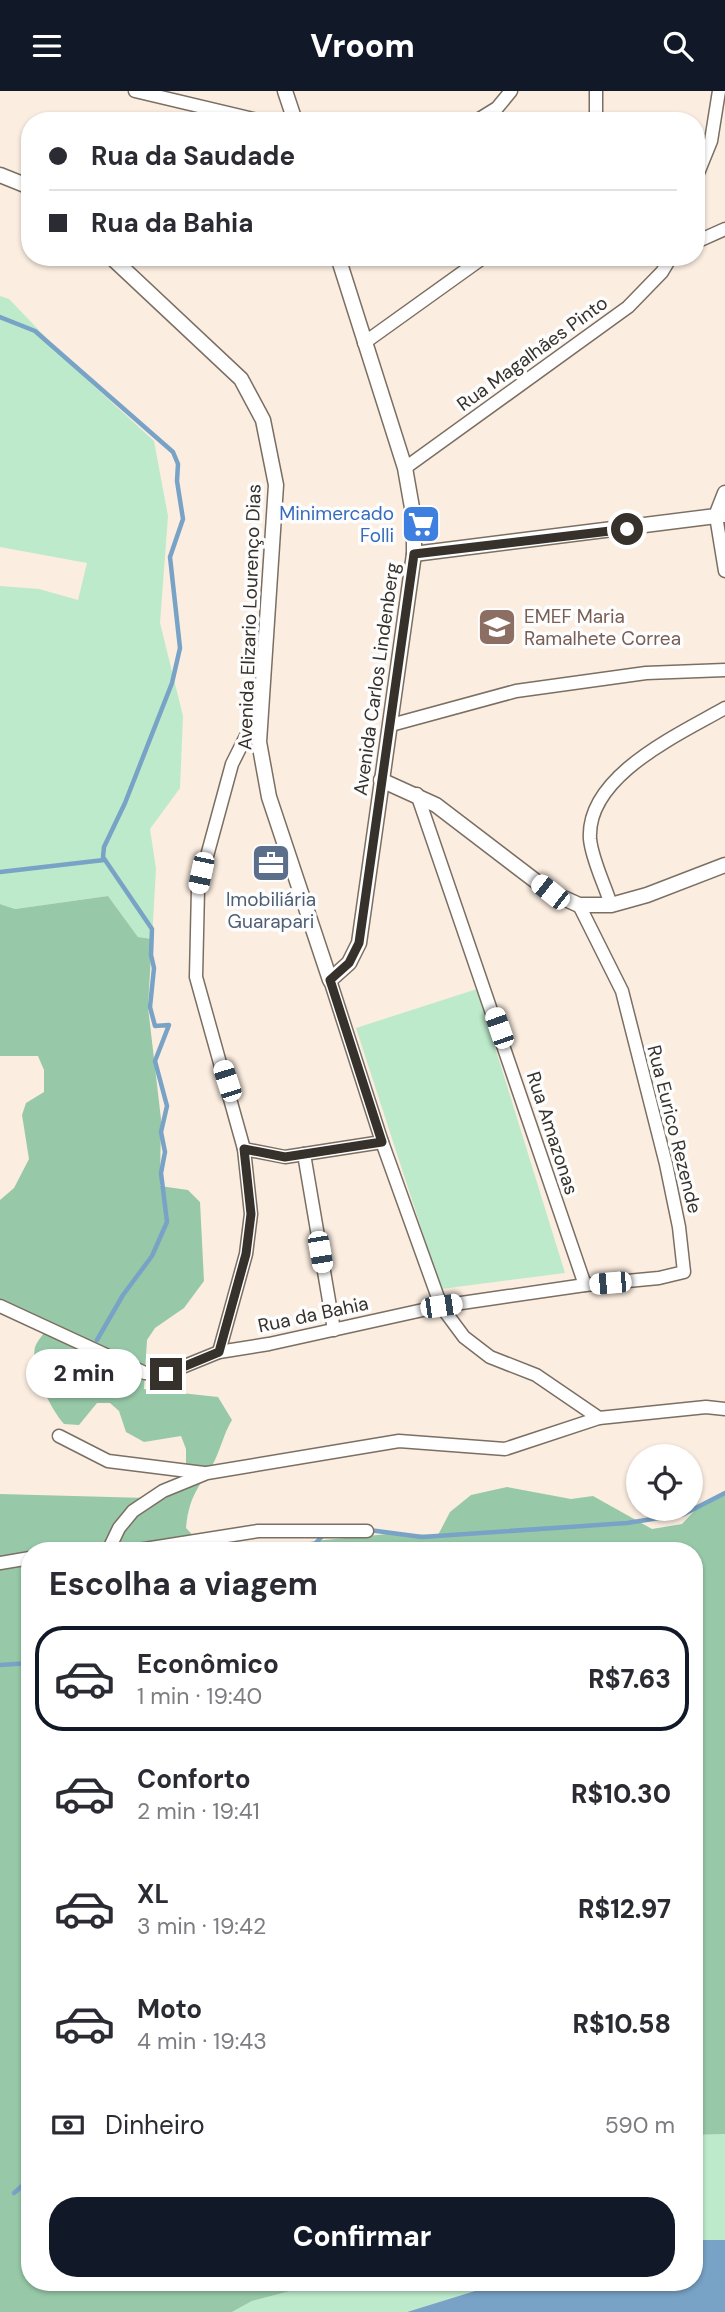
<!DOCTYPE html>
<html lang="pt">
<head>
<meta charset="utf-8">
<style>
  :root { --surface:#fff; --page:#f2f2f3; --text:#2b2b33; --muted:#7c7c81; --line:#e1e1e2; --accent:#111827 }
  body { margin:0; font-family:"DM Sans",sans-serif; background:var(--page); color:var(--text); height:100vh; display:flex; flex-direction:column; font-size:26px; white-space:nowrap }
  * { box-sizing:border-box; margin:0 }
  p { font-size:23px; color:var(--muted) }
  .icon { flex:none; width:38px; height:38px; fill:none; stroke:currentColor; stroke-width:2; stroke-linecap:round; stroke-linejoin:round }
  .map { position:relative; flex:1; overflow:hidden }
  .side { position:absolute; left:21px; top:1451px; width:682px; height:749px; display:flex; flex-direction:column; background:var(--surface); border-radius:28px; box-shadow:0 2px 5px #0004 }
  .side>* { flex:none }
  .hud { position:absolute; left:21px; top:21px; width:684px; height:154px; border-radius:28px; box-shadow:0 2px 5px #0004; display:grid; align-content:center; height:154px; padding:0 28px; background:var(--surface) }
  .tools { position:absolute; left:626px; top:1353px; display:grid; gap:14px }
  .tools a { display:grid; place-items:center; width:77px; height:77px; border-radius:50%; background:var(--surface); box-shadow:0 2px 5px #0004; font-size:35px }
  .end { position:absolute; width:32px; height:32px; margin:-16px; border:9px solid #36312b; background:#fff; box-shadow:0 0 0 4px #fff }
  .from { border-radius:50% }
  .bubble { position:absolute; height:49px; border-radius:24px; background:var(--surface); box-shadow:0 2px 5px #0004; font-size:23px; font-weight:800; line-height:49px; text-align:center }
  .car { position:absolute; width:21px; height:42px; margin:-21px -10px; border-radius:9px; box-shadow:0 0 5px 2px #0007; background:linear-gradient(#fff 24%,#345 0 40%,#fff 0 76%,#345 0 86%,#fff 0) }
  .hud b { display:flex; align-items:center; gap:24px; height:66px; font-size:26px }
  .hud b+b { border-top:2px solid var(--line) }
  .hud i { width:18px; height:18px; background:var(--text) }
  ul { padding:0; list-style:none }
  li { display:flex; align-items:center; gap:21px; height:105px; margin:0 14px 10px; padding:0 14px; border:4px solid transparent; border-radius:28px }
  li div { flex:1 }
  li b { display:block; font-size:26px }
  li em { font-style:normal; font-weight:800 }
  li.active { border-color:var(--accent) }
  li>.icon { width:63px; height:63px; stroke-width:1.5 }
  h2 { padding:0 28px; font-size:32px; line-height:84px }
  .pay { display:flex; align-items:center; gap:18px; height:77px; padding:0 28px; font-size:26px }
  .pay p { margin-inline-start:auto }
  .action { display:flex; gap:14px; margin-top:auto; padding:14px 28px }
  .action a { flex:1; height:80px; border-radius:28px; background:var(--accent); color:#fff; font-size:28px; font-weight:800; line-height:80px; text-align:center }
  header { display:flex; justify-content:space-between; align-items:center; height:91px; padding:0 28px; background:var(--accent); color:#fff; font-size:32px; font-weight:800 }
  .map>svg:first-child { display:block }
  .green { fill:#bdeacb }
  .forest { fill:#97c9a8 }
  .water { fill:#78a3c6 }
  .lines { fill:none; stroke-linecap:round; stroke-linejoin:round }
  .stream { stroke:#78a3c6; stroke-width:4.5 }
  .minor-casing { stroke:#7b6f63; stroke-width:15 }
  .tertiary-casing { stroke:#7b6f63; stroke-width:17 }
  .minor { stroke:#fff; stroke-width:12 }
  .tertiary { stroke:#fff; stroke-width:14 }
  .route { stroke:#36312b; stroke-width:9 }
  .labels { text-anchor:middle; stroke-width:7; stroke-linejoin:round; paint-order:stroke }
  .street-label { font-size:19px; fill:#36312b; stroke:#fdfdfd }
  .shop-label { font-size:19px; fill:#366cbe; stroke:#fdfdfd; text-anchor:end }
  .education-label { font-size:19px; fill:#785e54; stroke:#fdfdfd; text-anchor:start }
  .service-label { font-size:19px; fill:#4e5e75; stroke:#fdfdfd }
</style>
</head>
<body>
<header><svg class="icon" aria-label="menu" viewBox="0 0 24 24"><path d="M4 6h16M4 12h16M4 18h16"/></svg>Vroom<svg class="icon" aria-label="search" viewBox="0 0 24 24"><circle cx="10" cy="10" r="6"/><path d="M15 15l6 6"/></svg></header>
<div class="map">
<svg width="725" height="2221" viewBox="0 0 725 2221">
  <rect width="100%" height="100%" fill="#fbede0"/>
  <!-- green -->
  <g class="green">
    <path d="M0,205l9,3 73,76 72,66 14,75 -8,107 23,93 -3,72 -30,41 6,40 -4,70 -14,-2 -30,-41 -93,13 -15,-5v-318l39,3 39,11 9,-37 -87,-16z"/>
    <path d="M477,898l88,284 -124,16 -85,-261z"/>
    <path d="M725,2043v106h-30v-105z"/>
    <path d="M324,2191h180l-97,30h-175l20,-11z"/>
  </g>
  <!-- forest -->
  <path class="forest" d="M108,805l30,41 14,2 -4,68 13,112 -1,67 28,4 12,12 4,79 -20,27 -29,20 -8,12 -3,49 74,8 14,23c-8,13 -11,28 -18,42 -15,25 -25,34 -28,66l20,21 72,1 36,-9 74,-7 50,1 12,-23 21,-17 36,-8 64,12 22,-3 59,33 30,-5 19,-20 24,-11v641l-30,1v-584h-665v731h294l-72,19 -20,11h-232v-818l147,4 5,7 47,-25 -13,-9v-22l-5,-13 -37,6 -18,-10 -7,-21 -9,-8h-13l-18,22 -15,-1c-13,-14 -34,-57 -29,-77 2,-6 9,-14 13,-19l-48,-16v-112l14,-12 15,-29 -7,-44 4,-12 18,-11v-22l-6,-14h-38v-152l15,5z"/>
  <!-- water -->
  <path class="water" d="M695,2149h30v72h-318l97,-30h191z"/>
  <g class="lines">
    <!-- stream -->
    <g class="stream">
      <path d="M0,226l35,14 138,121 5,12 -1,17 6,38 -13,38 10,91 -8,35 -47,120 -21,44 -1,10 49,72 -1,26 3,13 -4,39 5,19 14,-1 -14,36 12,45 -6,26 4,20 -4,21 6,49 -15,34 -29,39 -26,45"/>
      <path d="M0,781l104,-12"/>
      <path d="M369,1439l53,7 205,-14 57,-9 41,-21"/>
      <path d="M309,1460l14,-16"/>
      <path d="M0,1574l30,-2"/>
      <path d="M14,2102l16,-14"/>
    </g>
    <!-- minor casing -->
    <g class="minor-casing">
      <g id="minor">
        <path d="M135,0l127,30"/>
        <path d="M476,30l21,-13 14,-17"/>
        <path d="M596,30v-30"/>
        <path d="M696,87l15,-37 8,-50"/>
        <path d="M696,151l29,-13"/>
        <path d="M364,252l120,-86"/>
        <path d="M405,377l223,-161 34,-35 9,-15"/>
        <path d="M725,425h-9l9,55"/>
        <path d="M391,634l125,-34 130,-18 79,-3"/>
        <path d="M417,703l168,491"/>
        <path d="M611,814c-6,-20 -19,-45 -21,-66 -4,-63 88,-104 135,-131"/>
        <path d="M330,889l52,162 59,164 23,31 26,20 46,18 63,43"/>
        <path d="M244,1058l41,8 97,-15"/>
        <path d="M304,1063l30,176"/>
        <path d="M0,1215l145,67 20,1 54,-22 50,-8 172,-38 144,-21 74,-7 25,-6 -5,-45 -13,-63 -44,-173 -43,-86"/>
        <path d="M219,1261l27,-98 5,-40 -7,-65 -48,-172 2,-88 34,-125 29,-58"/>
        <path d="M59,1345l49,25 96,12"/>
        <path d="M108,1460l11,-23 14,-17 30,-20 44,-18 192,-32 106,8 94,-31 107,-11 19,2"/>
        <path d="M132,1460l126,-20h109"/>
        <path d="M0,1472l30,-5"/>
      </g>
    </g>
    <!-- tertiary casing -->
    <g class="tertiary-casing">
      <g id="tertiary">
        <path d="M285,0l10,30"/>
        <path d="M0,84l30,12"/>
        <path d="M111,166l130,122 22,41 13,65 -17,257 10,55 61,183 19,-17 10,-20 55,-389v-35l-9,-51 -67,-211"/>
        <path d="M414,463l302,-38 9,-23"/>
        <path d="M381,689l55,25 114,87 29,13h32l36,-10 78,-30"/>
      </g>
    </g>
    <!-- minor -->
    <use href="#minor" class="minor"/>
    <!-- tertiary -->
    <use href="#tertiary" class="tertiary"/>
  </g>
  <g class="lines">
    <!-- route -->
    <path class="route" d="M166,1283l53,-22 27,-98 5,-40 -7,-65 41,8 97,-15 -52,-162 19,-17 10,-20 55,-389 213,-25"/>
  </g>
  <!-- icons -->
  <defs>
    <g id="supermarket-square" transform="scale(2.0125)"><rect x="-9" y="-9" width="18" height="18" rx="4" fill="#3f7fe0" stroke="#fdfdfd"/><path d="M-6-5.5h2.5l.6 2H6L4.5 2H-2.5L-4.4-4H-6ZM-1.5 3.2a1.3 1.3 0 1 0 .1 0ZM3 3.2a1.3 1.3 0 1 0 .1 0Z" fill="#fff"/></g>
    <g id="school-square" transform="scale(2.0125)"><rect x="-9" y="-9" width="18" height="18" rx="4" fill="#8d6e63" stroke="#fdfdfd"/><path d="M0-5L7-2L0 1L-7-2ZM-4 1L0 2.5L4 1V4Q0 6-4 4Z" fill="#fff"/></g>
    <g id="office-square" transform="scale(2.0125)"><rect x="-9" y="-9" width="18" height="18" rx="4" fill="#5c6f8a" stroke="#fdfdfd"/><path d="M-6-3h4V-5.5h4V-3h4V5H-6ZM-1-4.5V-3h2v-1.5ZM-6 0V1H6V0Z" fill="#fff"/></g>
  </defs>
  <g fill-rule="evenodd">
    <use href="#supermarket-square" x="421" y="433"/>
    <use href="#school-square" x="497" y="536"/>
    <use href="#office-square" x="271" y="772"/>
  </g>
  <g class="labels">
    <!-- street labels -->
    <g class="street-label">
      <text transform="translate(532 262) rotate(-36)" y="7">Rua Magalhães Pinto</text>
      <text transform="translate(249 526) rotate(-88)" y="7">Avenida Elizario Lourenço Dias</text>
      <text transform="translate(376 588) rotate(-82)" y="7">Avenida Carlos Lindenberg</text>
      <text transform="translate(675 1038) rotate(76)" y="7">Rua Eurico Rezende</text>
      <text transform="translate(553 1042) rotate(72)" y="7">Rua Amazonas</text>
      <text transform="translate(313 1223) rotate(-12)" y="7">Rua da Bahia</text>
    </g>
    <!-- shop labels -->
    <g class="shop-label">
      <text x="394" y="429">Minimercado<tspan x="394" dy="22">Folli</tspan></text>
    </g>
    <!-- education labels -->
    <g class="education-label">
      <text x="524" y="532">EMEF Maria<tspan x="524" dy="22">Ramalhete Correa</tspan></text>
    </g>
    <!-- service labels -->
    <g class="service-label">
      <text x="271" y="815">Imobiliária<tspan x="271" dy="22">Guarapari</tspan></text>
    </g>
  </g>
</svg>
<div class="tools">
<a><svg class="icon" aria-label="locate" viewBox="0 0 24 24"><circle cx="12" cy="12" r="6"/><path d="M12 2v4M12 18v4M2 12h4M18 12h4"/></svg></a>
</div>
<i class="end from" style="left:627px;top:438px"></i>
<i class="end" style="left:166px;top:1283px"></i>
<div class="bubble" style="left:26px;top:1258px;width:116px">2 min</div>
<i class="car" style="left:201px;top:782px;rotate:192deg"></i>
<i class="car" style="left:550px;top:801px;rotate:308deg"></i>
<i class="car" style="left:499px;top:937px;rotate:341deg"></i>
<i class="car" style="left:227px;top:990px;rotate:342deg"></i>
<i class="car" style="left:320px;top:1161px;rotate:170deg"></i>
<i class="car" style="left:610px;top:1192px;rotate:265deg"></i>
<i class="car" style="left:441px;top:1215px;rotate:82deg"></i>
<div class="hud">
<b><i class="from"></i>Rua da Saudade</b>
<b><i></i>Rua da Bahia</b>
</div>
<section class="side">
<h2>Escolha a viagem</h2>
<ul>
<li class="active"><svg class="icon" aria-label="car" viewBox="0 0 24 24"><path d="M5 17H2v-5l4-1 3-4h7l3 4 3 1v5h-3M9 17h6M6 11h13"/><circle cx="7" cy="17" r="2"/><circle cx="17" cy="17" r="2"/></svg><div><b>Econômico</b><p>1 min · 19:40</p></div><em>R$7.63</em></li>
<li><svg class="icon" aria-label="car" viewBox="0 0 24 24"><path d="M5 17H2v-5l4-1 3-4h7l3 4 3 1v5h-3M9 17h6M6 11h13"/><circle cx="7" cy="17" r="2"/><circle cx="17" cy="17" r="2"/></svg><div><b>Conforto</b><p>2 min · 19:41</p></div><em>R$10.30</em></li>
<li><svg class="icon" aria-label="car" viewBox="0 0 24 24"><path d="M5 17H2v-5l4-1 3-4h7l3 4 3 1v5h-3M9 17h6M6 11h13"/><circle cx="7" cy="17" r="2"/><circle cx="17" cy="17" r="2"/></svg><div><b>XL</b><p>3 min · 19:42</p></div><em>R$12.97</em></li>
<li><svg class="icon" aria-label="car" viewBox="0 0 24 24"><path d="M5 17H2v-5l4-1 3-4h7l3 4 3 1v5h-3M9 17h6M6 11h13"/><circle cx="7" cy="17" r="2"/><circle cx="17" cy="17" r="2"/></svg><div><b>Moto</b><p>4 min · 19:43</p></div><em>R$10.58</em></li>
</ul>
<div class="pay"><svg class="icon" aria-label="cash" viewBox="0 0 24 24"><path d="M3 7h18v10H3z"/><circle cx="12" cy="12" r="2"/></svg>Dinheiro<p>590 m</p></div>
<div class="action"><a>Confirmar</a></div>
</section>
</div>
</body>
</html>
